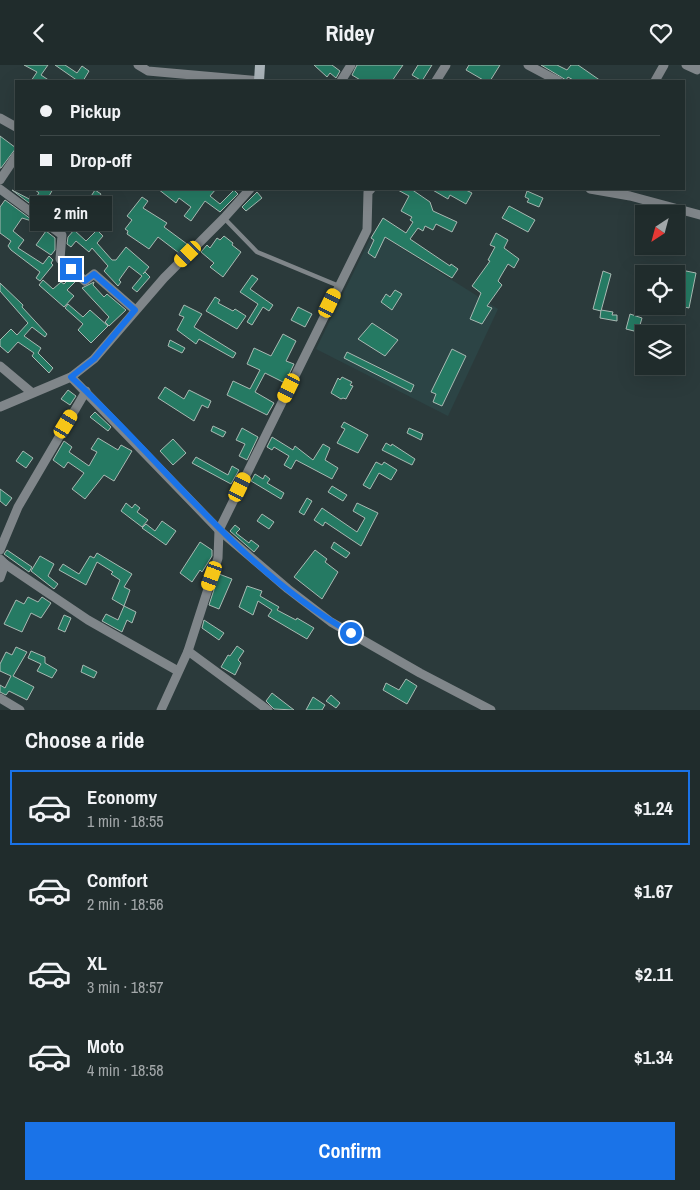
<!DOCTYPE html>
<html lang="en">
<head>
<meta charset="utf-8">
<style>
  :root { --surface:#202c2c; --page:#283434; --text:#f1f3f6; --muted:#a2a7a9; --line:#3d4848; --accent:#1a73e8 }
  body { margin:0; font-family:"Archivo Narrow",sans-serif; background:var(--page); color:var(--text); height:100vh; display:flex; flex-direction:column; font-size:19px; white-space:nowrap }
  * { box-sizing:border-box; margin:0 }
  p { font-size:16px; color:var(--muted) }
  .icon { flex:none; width:28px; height:28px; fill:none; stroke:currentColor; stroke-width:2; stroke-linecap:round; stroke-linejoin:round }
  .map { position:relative; height:645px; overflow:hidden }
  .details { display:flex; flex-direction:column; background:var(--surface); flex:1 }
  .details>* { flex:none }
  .hud { position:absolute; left:15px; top:15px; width:670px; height:110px; border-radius:0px; box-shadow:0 5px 20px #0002,0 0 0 1px var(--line); display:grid; align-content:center; height:110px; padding:0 25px; background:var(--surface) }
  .needle { width:32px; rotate:216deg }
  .tools { position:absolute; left:635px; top:140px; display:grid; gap:10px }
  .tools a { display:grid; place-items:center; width:50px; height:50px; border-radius:0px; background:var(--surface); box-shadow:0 5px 20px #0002,0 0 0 1px var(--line); font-size:25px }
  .end { position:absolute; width:22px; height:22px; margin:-11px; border:6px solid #1a73e8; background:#fff; box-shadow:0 0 0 2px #fff }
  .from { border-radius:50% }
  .bubble { position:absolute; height:35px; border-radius:0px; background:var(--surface); box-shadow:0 5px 20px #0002,0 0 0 1px var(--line); font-size:16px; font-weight:700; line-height:35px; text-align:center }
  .car { position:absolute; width:15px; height:30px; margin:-15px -8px; border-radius:6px; box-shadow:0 0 4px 1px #0007; background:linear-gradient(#f5c518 24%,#345 0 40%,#f5c518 0 76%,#345 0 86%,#f5c518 0) }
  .hud b { display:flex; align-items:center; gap:18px; height:48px; font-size:19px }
  .hud b+b { border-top:1px solid var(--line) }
  .hud i { width:12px; height:12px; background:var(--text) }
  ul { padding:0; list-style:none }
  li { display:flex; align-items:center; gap:15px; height:75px; margin:0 10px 8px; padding:0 15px; border:2px solid transparent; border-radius:0px }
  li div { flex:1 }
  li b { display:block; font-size:19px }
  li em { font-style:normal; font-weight:700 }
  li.current { border-color:var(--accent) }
  li>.icon { width:45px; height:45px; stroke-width:1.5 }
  h2 { padding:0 25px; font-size:22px; line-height:60px }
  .cta { display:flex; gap:10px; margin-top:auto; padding:10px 25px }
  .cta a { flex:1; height:58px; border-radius:0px; background:var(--accent); color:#fff; font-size:20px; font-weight:700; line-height:58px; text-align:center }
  header { display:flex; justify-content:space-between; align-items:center; height:65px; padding:0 25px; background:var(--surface); font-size:22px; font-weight:700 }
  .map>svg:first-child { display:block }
  .built { fill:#2c4445 }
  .building { fill:#257a63; stroke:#a9b9b3 }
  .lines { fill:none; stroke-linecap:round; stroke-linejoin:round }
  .lane { stroke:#80868a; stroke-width:4.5 }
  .street { stroke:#80868a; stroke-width:9 }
  .secondary { stroke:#a9b3b8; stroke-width:10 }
  .route { stroke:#1a73e8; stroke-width:6 }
</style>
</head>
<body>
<header><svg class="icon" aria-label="back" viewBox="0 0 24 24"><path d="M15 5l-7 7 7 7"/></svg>Ridey<svg class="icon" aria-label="heart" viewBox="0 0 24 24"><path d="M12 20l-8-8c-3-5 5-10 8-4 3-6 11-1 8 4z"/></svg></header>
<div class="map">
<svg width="700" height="645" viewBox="0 0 700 645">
  <rect width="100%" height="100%" fill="#2b3a3b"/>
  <!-- built -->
  <path class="built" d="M374,166l124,78 -50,107 -132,-67z"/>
  <!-- building -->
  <g class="building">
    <path d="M24,0h24l-7,10 9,6h-19l6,-9z"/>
    <path d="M55,0h10l12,8 5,-7 7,5 -6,10h-5z"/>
    <path d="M314,0h18l8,6 -4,7 -6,-5 -3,4z"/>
    <path d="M357,0h46l-11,16h-30l-10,-6z"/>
    <path d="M418,0h14l-10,16 -10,-6z"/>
    <path d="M469,0h31l-10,16h-5l-19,-11z"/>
    <path d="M541,0h16l10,5 4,-5h7l23,16h-26l-7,-4 -2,3z"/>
    <path d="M0,71l16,12 -15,20h-1z"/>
    <path d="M34,124h19l-9,16 11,8 -5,6 -38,-29 21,11 6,-8z"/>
    <path d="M158,124h58l-6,7 10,8 14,-14 4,4 -18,18 -15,-11 -14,20 -7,-5 7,-9 -12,-9 -3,5z"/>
    <path d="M396,124h15l19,13 3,9 24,11 -5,10 -16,-8 -3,6 -8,-4 -2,5 -5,-3 -8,11 40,27 1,-2 7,5 -6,9 -67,-41 -10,21 -7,-5 6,-13 -3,-2 12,-20 23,15 7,-11 -3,-2 2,-3 -11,-6 8,-15z"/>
    <path d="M431,124h33l8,4 -6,11 -16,-9 -2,4z"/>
    <path d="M95,125l6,4 -3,5 11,7 -5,8 -16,-13z"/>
    <path d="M527,126l16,7 -4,9 -12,-5 2,-3 -4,-2z"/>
    <path d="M257,127l5,6 -16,13 -4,-4z"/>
    <path d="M142,132l6,4 -5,7 24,15 -3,4 23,17 -8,9 -21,-16 -9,12 -22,-15 1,-3 -3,-2 7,-9 -5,-4z"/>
    <path d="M5,135l30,22 -13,-4 -9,13 11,9 -6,8 25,16 6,-8 4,4 -2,3 2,2 -13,16 -4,-3 4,-6 -29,-22 -3,-4 3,-5 -11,-8v-26z"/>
    <path d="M75,136l25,24 -6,6 -26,-22z"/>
    <path d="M509,141l26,14 -7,12 -26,-14z"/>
    <path d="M74,165l12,11 11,-11 6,6 -6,7 15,17h4l10,-13 23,20 -6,7 2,-2 5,5 -13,15 -5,-4 10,-12 -13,-10 -10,14 2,2 -3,4 -14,-15 4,-5 -16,-18 -3,4 -13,-11 -5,6 -4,-3 1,-7z"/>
    <path d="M46,166l9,7v12l-4,5 -15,-10z"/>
    <path d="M496,168l12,7 -4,8 15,11 -5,9 -6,-4 -6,10 -4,7 4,4 -15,21 5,2 -10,16 -12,-5 11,-26 -9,-7 18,-25 -2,-1 7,-13 -5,-2z"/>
    <path d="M224,171l9,7 -1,2 9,7 -18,25 -13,-10 4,-4 -13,-11 6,-7 3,3 7,-10 3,2z"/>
    <path d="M676,204l20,4 -7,35 -13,-3z"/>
    <path d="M603,206l8,3 -10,37 -8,-2z"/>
    <path d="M252,210l6,4 -8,10 23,16 -4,6 -6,-4 -11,18 -5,-3 11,-18 -18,-12z"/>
    <path d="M71,212l5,4 -9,9 7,6 -10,11 -25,-22 4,-5 10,9 8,-7 3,2z"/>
    <path d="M94,217l-1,3 11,12 3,-3 19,16 -17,16 -4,-4 4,-5 -27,-29z"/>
    <path d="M0,218l23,22 -1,2 25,27 -2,3 -13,-10 -8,9 17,12 -3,5 15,15 -4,5 -17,-17 2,-3 -16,-11 -10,11 -8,-7v-6l11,-11 6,6 11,-12 -28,-32z"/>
    <path d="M395,225l7,4 -10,16 -11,-8 5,-8 4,3z"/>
    <path d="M215,232l5,3 -2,3 15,8 2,-2 11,7 -9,13 -31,-18z"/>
    <path d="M68,239l15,13 7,-7 18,16 -17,17 -13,-13 5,-6 -18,-16z"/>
    <path d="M184,240l18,9 -8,13 42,26 -3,5 -34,-19 -3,5 -19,-14 7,-13 -5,-2z"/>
    <path d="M298,242l14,7 -7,13 -14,-7z"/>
    <path d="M601,245l12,2 -1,3h5v6l-17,-3z"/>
    <path d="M630,249l12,4 -4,14 -12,-3z"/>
    <path d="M372,258l26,17 -13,16 -27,-17z"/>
    <path d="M283,269l13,7 -10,20 8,3 -9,19 -20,-10 -10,19 19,11 -7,12 -40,-20 6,-14 17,8 10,-19 -13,-6 7,-16 17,8z"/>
    <path d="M170,275l15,8 -3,5 -14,-7z"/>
    <path d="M452,284l14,7 -24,50 -9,-4 3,-8 -5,-2z"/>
    <path d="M347,287l67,33 -3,7 -67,-34z"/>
    <path d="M342,312l10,5 -2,3 3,1 -7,13 -3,-1 -2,1 -10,-6 7,-15 2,2z"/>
    <path d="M165,322l19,12 5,-9 22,11 -3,7 -6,-3 -8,16 -36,-23z"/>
    <path d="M68,325l8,6 -6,9 -9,-6z"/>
    <path d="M95,347l16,15 -3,4 -18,-14z"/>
    <path d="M344,357l24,13 -10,18 -21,-10 8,-14 -4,-2z"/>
    <path d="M213,361l13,6 -3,5 -12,-6z"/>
    <path d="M242,363l16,9 -11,23 -8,-4 6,-12 -9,-4z"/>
    <path d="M409,363l14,6 -2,6 -14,-7z"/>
    <path d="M272,372l21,13 2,-4 18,14 10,-16 7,4 -5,12 13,8 -6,11 -36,-19 -5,9 -7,-4 5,-9 -15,-9 -2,3 -5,-3z"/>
    <path d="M98,373l20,12 3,-5 11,6 -18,30 -10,-6 -19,24 -13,-10 12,-16 -16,-11 -4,6 -11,-8 11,-19 8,6 -3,5 20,14 8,-14 -6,-3z"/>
    <path d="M173,374l13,14 -13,12 -13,-14z"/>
    <path d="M386,378l5,3 1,-2 23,15 -3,6 -30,-15z"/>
    <path d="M23,386l10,7 -7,10 -10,-7z"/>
    <path d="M196,392l32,18 4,-9 7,4 -8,14 -39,-21z"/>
    <path d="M376,397l6,3 2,-3 13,8 -6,10 -12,-7 -9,16 -7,-4z"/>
    <path d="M255,409l8,5 2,-4 5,4 -3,4 17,10 -3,6 -30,-18z"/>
    <path d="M332,421l15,9 -4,6 -15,-9z"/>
    <path d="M0,424l12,9 -6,8 -6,-5z"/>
    <path d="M307,433l5,3 -8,14 -5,-3z"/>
    <path d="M126,438l6,5 3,-4 5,4 -3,4 11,8 -6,7 -21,-16z"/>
    <path d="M357,438l21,10 -17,33 -36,-24 -2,4 -9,-6 8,-12 35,24 8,-14 -12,-7z"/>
    <path d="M262,449l12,8 -5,7 -12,-8z"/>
    <path d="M162,456l14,10 -10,14 -24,-17 4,-4 9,7z"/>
    <path d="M235,460l5,4 -4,4 13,10 2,-3 8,6 -5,6 -24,-21z"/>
    <path d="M200,477l12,8v6l-10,16 -2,-2 -8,12 -12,-9z"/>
    <path d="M334,477l16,11 -4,5 -15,-10z"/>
    <path d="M7,485l25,17 -3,5 -25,-18z"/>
    <path d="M315,485l12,9 -2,3 13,10 -16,27 -28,-22z"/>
    <path d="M97,488l35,21 -8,13 6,3 -6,16 -12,-7 8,-19 -9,-6 2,-2 -16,-10 -11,23 -27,-15 4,-6 16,10 11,-18 4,2z"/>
    <path d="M40,491l14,8 -6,12 10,8 -4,5 -23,-18z"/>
    <path d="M219,509l13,5 -13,30 -10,-4z"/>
    <path d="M247,521l15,5 -2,5 19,11 -2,3 19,10 1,-2 17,10 -7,11 -34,-20 -5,-3 4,-6 -14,-9 -5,14 -14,-8z"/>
    <path d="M28,532l10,5 4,-5 9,6 -10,15 -10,-5 -9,19 -18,-8 12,-24 8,4z"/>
    <path d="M124,541l12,6 -4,11 -5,-3 -5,12 -20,-11 4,-7 12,6z"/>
    <path d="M64,550l7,3 -6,14 -7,-3z"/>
    <path d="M204,555l20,13 -5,7 -17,-12z"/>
    <path d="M237,581l7,5 -6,9 3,3 -6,12 -14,-8 7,-12 2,1z"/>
    <path d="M16,582l11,5 -14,24 21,11 -7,13 -18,-9 -3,4 -6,-3v-7l5,3 6,-12 -11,-5v-7l6,-12 6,3z"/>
    <path d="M31,586l14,6v6l12,7 -5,8 -15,-7 4,-7 -13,-6z"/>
    <path d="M83,600l14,7 -3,6 -13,-6z"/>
    <path d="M406,614l11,7 -10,18 -24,-14 3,-7 13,7z"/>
    <path d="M272,628l22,17 -20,-1 -8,-8z"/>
    <path d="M331,630l9,8 -4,5 -10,-7z"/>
    <path d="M313,632l12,8 -3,5h-16z"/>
  </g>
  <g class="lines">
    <!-- lane -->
    <path class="lane" d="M224,153l33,34 82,34"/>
    <!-- street -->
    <g class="street">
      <path d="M138,0l10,6 112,10"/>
      <path d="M528,0l30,16"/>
      <path d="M686,0l11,5 2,-5"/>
      <path d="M341,16l10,-16"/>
      <path d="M436,16l10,-16"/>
      <path d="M655,16l9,-16"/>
      <path d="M0,53l16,9"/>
      <path d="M0,115l16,-24"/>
      <path d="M0,124l62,46 -2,24 25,22 9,-7 41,36"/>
      <path d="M590,124l40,7 70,19"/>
      <path d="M0,301l31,26"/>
      <path d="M71,312l148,153 69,59 43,33 89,51 71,37"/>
      <path d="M0,342l71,-30 23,-18 70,-81 60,-60 26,-29"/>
      <path d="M0,485l18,-43 68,-116"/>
      <path d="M0,494l5,5 -5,14"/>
      <path d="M5,499l83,56 90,51"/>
      <path d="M188,586l80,59"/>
      <path d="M0,633l20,12"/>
      <path d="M161,645l27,-59 30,-93 1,-28 148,-300 1,-38 3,-3"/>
    </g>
    <!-- secondary -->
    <path class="secondary" d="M259,16l1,-16"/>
  </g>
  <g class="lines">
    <!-- route -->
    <path class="route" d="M71,204l14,12 9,-7 41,36 -41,49 -23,18c93,85 168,192 280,256"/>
  </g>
</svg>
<div class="tools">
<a><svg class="needle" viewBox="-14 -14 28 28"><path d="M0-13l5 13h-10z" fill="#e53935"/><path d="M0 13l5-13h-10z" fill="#a2a7a9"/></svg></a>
<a><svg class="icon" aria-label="locate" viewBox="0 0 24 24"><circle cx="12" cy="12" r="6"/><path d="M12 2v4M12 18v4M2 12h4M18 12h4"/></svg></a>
<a><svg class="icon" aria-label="layers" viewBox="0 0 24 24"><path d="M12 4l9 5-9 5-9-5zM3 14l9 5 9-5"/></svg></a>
</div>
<i class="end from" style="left:351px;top:568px"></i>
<i class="end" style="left:71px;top:204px"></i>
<div class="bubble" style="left:30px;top:131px;width:82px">2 min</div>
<i class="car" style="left:188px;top:189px;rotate:226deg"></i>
<i class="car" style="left:330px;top:238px;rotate:26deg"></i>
<i class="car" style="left:289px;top:323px;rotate:206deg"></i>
<i class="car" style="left:66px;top:359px;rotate:31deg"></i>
<i class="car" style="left:240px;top:422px;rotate:26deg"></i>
<i class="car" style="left:212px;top:511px;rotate:200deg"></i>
<div class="hud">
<b><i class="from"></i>Pickup</b>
<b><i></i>Drop-off</b>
</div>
</div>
<section class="details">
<h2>Choose a ride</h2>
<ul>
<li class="current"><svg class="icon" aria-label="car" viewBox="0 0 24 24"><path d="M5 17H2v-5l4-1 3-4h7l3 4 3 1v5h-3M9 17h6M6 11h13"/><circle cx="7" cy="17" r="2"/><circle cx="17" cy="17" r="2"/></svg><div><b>Economy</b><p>1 min · 18:55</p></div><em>$1.24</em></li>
<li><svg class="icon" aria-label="car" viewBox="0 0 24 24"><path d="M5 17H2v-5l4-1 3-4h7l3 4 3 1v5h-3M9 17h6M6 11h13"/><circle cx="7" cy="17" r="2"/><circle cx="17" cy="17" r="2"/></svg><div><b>Comfort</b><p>2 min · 18:56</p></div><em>$1.67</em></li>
<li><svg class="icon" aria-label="car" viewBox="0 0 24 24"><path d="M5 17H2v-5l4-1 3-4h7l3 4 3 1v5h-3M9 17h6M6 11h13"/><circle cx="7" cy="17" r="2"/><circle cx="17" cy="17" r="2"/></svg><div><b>XL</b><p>3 min · 18:57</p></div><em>$2.11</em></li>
<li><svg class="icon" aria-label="car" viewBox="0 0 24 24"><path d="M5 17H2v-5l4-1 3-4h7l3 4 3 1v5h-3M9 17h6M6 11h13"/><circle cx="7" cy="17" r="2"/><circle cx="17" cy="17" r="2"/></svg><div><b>Moto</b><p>4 min · 18:58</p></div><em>$1.34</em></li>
</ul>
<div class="cta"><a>Confirm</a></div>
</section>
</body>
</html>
